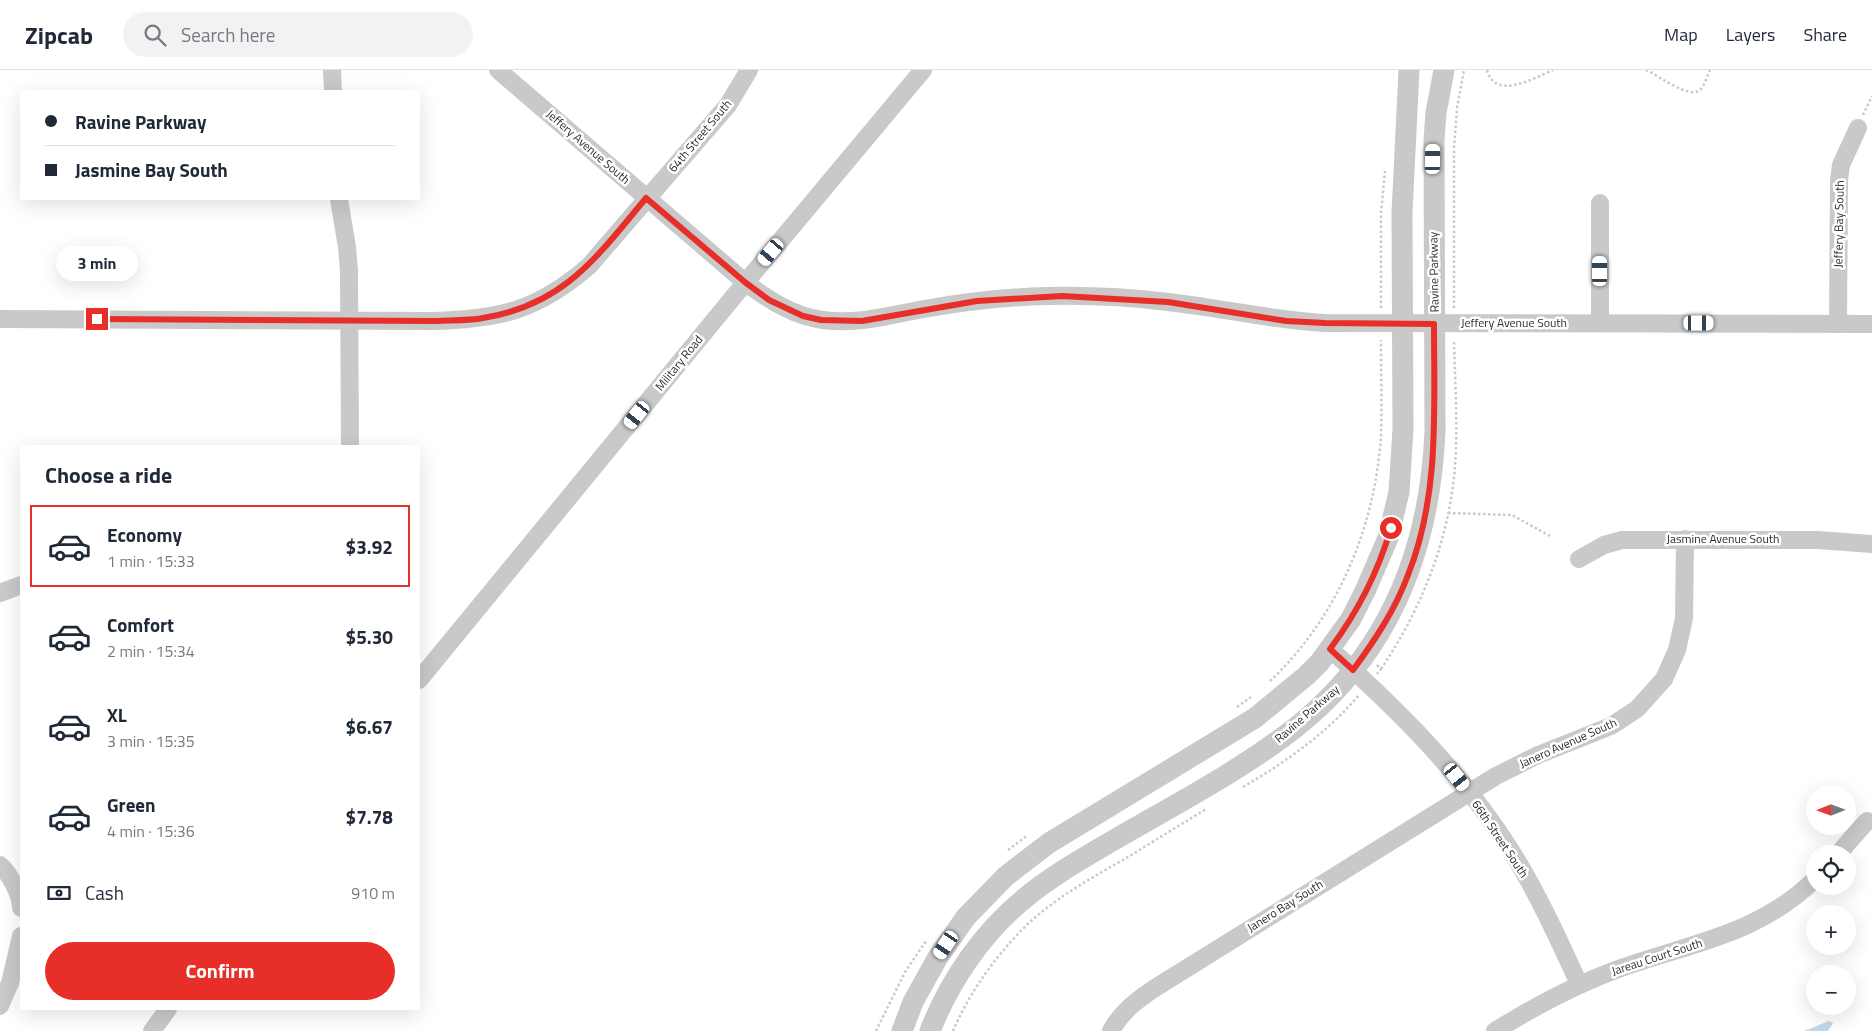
<!DOCTYPE html>
<html lang="en">
<head>
<meta charset="utf-8">
<style>
  :root { --surface:#fff; --page:#f2f2f3; --text:#1f2937; --muted:#747a83; --line:#e0e1e3; --accent:#e72e29 }
  body { margin:0; font-family:"Titillium Web",sans-serif; background:var(--page); color:var(--text); height:100vh; display:flex; flex-direction:column; font-size:19px; white-space:nowrap }
  * { box-sizing:border-box; margin:0 }
  p { font-size:16px; color:var(--muted) }
  .icon { flex:none; width:28px; height:28px; fill:none; stroke:currentColor; stroke-width:2; stroke-linecap:round; stroke-linejoin:round }
  .map { position:relative; flex:1; overflow:hidden }
  .drawer { position:absolute; left:20px; top:375px; width:400px; height:565px; display:flex; flex-direction:column; background:var(--surface); border-radius:0px; box-shadow:0 5px 20px #0002 }
  .drawer>* { flex:none }
  .guide { position:absolute; left:20px; top:20px; width:400px; height:110px; border-radius:0px; box-shadow:0 5px 20px #0002; display:grid; align-content:center; height:110px; padding:0 25px; background:var(--surface) }
  .needle { width:32px; rotate:269deg }
  .buttons { position:absolute; left:1806px; top:715px; display:grid; gap:10px }
  .buttons a { display:grid; place-items:center; width:50px; height:50px; border-radius:50%; background:var(--surface); box-shadow:0 5px 20px #0002; font-size:25px }
  .end { position:absolute; width:22px; height:22px; margin:-11px; border:6px solid #e72e29; background:#fff; box-shadow:0 0 0 2px #fff }
  .from { border-radius:50% }
  .bubble { position:absolute; height:35px; border-radius:18px; background:var(--surface); box-shadow:0 5px 20px #0002; font-size:16px; font-weight:700; line-height:35px; text-align:center }
  .car { position:absolute; width:15px; height:30px; margin:-15px -8px; border-radius:6px; box-shadow:0 0 4px 1px #0007; background:linear-gradient(#fff 24%,#345 0 40%,#fff 0 76%,#345 0 86%,#fff 0) }
  .guide b { display:flex; align-items:center; gap:18px; height:48px; font-size:19px }
  .guide b+b { border-top:1px solid var(--line) }
  .guide i { width:12px; height:12px; background:var(--text) }
  ul { padding:0; list-style:none }
  li { display:flex; align-items:center; gap:15px; height:82px; margin:0 10px 8px; padding:0 15px; border:2px solid transparent; border-radius:0px }
  li div { flex:1 }
  li b { display:block; font-size:19px }
  li em { font-style:normal; font-weight:700 }
  li.current { border-color:var(--accent) }
  li>.icon { width:45px; height:45px; stroke-width:1.5 }
  h2 { padding:0 25px; font-size:22px; line-height:60px }
  .pay { display:flex; align-items:center; gap:12px; height:55px; padding:0 25px; font-size:19px }
  .pay p { margin-inline-start:auto }
  .cta { display:flex; gap:10px; margin-top:auto; padding:10px 25px }
  .cta a { flex:1; height:58px; border-radius:30px; background:var(--accent); color:#fff; font-size:20px; font-weight:700; line-height:58px; text-align:center }
  header { display:flex; align-items:center; gap:30px; box-sizing:border-box; height:70px; padding:0 25px; background:var(--surface); border-bottom:1px solid var(--line) }
  header strong { font-size:24px }
  nav { display:flex; gap:28px; margin-inline-start:auto; font-size:18px }
  .search { width:350px; height:45px; background:var(--page); display:flex; align-items:center; gap:12px; box-sizing:border-box; padding:0 18px; border-radius:28px; color:var(--muted); font-size:19px }
  .map>svg:first-child { display:block }
  .water { fill:#c4d8eb }
  .lines { fill:none; stroke-linecap:round; stroke-linejoin:round }
  .path { stroke:#c9c9c9; stroke-width:2.5; stroke-dasharray:2.5 2.5; stroke-linecap:butt }
  .minor { stroke:#c9c9c9; stroke-width:18 }
  .tertiary { stroke:#c9c9c9; stroke-width:21 }
  .route { stroke:#e72e29; stroke-width:6 }
  .labels { text-anchor:middle; stroke-width:5; stroke-linejoin:round; paint-order:stroke }
  .street-label { font-size:12px; fill:#2c2c2c; stroke:#fff }
</style>
</head>
<body>
<header>
<strong>Zipcab</strong>
<div class="search"><svg class="icon" aria-label="search" viewBox="0 0 24 24"><circle cx="10" cy="10" r="6"/><path d="M15 15l6 6"/></svg>Search here</div>
<nav><a>Map</a><a>Layers</a><a>Share</a></nav>
</header>
<div class="map">
<svg width="1872" height="961" viewBox="0 0 1872 961">
  <rect width="100%" height="100%" fill="#fff"/>
  <!-- water -->
  <path class="water" d="M1829,951l4,2 -5,8h-24z"/>
  <g class="lines">
    <!-- path -->
    <g class="path">
      <path d="M1487,0c8,31 47,8 66,0"/>
      <path d="M1646,0c12,5 45,31 55,19 4,-5 6,-13 9,-19"/>
      <path d="M1863,45l9,-19"/>
      <path d="M1381,238v-95l4,-42"/>
      <path d="M1454,238v-160l3,-40 7,-38"/>
      <path d="M1448,443l64,2 38,21"/>
      <path d="M1377,595l4,4 -4,5"/>
      <path d="M1381,599c41,-61 68,-129 74,-202 3,-42 0,-85 -1,-126"/>
      <path d="M1270,611c68,-64 105,-154 111,-245 1,-32 0,-64 0,-96"/>
      <path d="M1237,637l14,-10"/>
      <path d="M1243,717c44,-26 83,-53 116,-92"/>
      <path d="M1008,780l20,-15"/>
      <path d="M876,961l29,-59 21,-31"/>
      <path d="M953,961c15,-35 37,-67 63,-95 31,-34 72,-56 112,-79 26,-16 52,-32 78,-48"/>
    </g>
    <!-- minor -->
    <g class="minor">
      <path d="M332,0l1,21"/>
      <path d="M498,0l248,213c23,17 47,33 77,37 34,5 67,-5 101,-11 40,-7 82,-12 123,-13 40,-1 81,1 121,6 53,6 104,18 157,21l547,1"/>
      <path d="M339,129l8,48 2,24 1,175"/>
      <path d="M0,249l433,2c67,-2 104,-10 156,-55l139,-161 21,-35"/>
      <path d="M1600,253v-120"/>
      <path d="M1838,254l1,-144 2,-15 17,-37"/>
      <path d="M1579,489l25,-14 18,-5h196l54,4"/>
      <path d="M0,523l21,-8"/>
      <path d="M1330,579c67,60 131,123 180,200 27,43 48,89 69,135"/>
      <path d="M419,610l316,-385 188,-225"/>
      <path d="M1838,784l29,-33"/>
      <path d="M0,795c10,9 21,30 21,43"/>
      <path d="M0,936l10,-23 11,-47"/>
      <path d="M152,961l16,-22"/>
      <path d="M1111,961c10,-19 26,-31 44,-43l341,-212 42,-21 73,-29 26,-17 27,-30 13,-29 7,-32 1,-79"/>
      <path d="M1495,961c42,-26 83,-48 129,-64 69,-24 137,-34 191,-88"/>
    </g>
    <!-- tertiary -->
    <g class="tertiary">
      <path d="M902,961l11,-29 25,-45 28,-40 40,-41 43,-33 206,-125 51,-42 14,-14 31,-43 15,-30 22,-51 11,-46 4,-63 -1,-216 7,-143"/>
      <path d="M930,961c20,-51 53,-99 95,-133 29,-24 62,-42 94,-61 59,-34 122,-67 176,-109 95,-75 135,-179 140,-297l-1,-291 2,-27 8,-43"/>
    </g>
  </g>
  <g class="lines">
    <!-- route -->
    <path class="route" d="M97,249l337,2c16,-1 33,0 49,-3 81,-13 114,-61 163,-120l100,85 23,17 34,16 18,4 41,1 115,-20 85,-5 106,6 118,19 39,2 109,1c0,84 6,171 -26,251 -13,35 -33,65 -55,95l-23,-21c27,-36 48,-77 61,-121"/>
  </g>
  <g class="labels">
    <!-- street labels -->
    <g class="street-label">
      <text transform="translate(700 66) rotate(-50)" y="4">64th Street South</text>
      <text transform="translate(588 77) rotate(41)" y="4">Jeffery Avenue South</text>
      <text transform="translate(1839 154) rotate(-89)" y="4">Jeffery Bay South</text>
      <text transform="translate(1434 202) rotate(-91)" y="4">Ravine Parkway</text>
      <text x="1514" y="257">Jeffery Avenue South</text>
      <text transform="translate(679 293) rotate(-51)" y="4">Military Road</text>
      <text x="1723" y="473">Jasmine Avenue South</text>
      <text transform="translate(1307 644) rotate(-41)" y="4">Ravine Parkway</text>
      <text transform="translate(1568 673) rotate(-24)" y="4">Janero Avenue South</text>
      <text transform="translate(1500 769) rotate(56)" y="4">66th Street South</text>
      <text transform="translate(1285 836) rotate(-32)" y="4">Janero Bay South</text>
      <text transform="translate(1657 887) rotate(-18)" y="4">Jareau Court South</text>
    </g>
  </g>
</svg>
<div class="buttons">
<a><svg class="needle" viewBox="-14 -14 28 28"><path d="M0-13l5 13h-10z" fill="#e53935"/><path d="M0 13l5-13h-10z" fill="#747a83"/></svg></a>
<a><svg class="icon" aria-label="locate" viewBox="0 0 24 24"><circle cx="12" cy="12" r="6"/><path d="M12 2v4M12 18v4M2 12h4M18 12h4"/></svg></a>
<a>+</a>
<a>−</a>
</div>
<i class="end from" style="left:1391px;top:458px"></i>
<i class="end" style="left:97px;top:249px"></i>
<div class="bubble" style="left:56px;top:176px;width:82px">3 min</div>
<i class="car" style="left:1433px;top:89px;rotate:1deg"></i>
<i class="car" style="left:771px;top:182px;rotate:220deg"></i>
<i class="car" style="left:1600px;top:201px;rotate:0deg"></i>
<i class="car" style="left:1699px;top:253px;rotate:90deg"></i>
<i class="car" style="left:637px;top:345px;rotate:219deg"></i>
<i class="car" style="left:1457px;top:707px;rotate:141deg"></i>
<i class="car" style="left:946px;top:875px;rotate:214deg"></i>
<div class="guide">
<b><i class="from"></i>Ravine Parkway</b>
<b><i></i>Jasmine Bay South</b>
</div>
<section class="drawer">
<h2>Choose a ride</h2>
<ul>
<li class="current"><svg class="icon" aria-label="car" viewBox="0 0 24 24"><path d="M5 17H2v-5l4-1 3-4h7l3 4 3 1v5h-3M9 17h6M6 11h13"/><circle cx="7" cy="17" r="2"/><circle cx="17" cy="17" r="2"/></svg><div><b>Economy</b><p>1 min · 15:33</p></div><em>$3.92</em></li>
<li><svg class="icon" aria-label="car" viewBox="0 0 24 24"><path d="M5 17H2v-5l4-1 3-4h7l3 4 3 1v5h-3M9 17h6M6 11h13"/><circle cx="7" cy="17" r="2"/><circle cx="17" cy="17" r="2"/></svg><div><b>Comfort</b><p>2 min · 15:34</p></div><em>$5.30</em></li>
<li><svg class="icon" aria-label="car" viewBox="0 0 24 24"><path d="M5 17H2v-5l4-1 3-4h7l3 4 3 1v5h-3M9 17h6M6 11h13"/><circle cx="7" cy="17" r="2"/><circle cx="17" cy="17" r="2"/></svg><div><b>XL</b><p>3 min · 15:35</p></div><em>$6.67</em></li>
<li><svg class="icon" aria-label="car" viewBox="0 0 24 24"><path d="M5 17H2v-5l4-1 3-4h7l3 4 3 1v5h-3M9 17h6M6 11h13"/><circle cx="7" cy="17" r="2"/><circle cx="17" cy="17" r="2"/></svg><div><b>Green</b><p>4 min · 15:36</p></div><em>$7.78</em></li>
</ul>
<div class="pay"><svg class="icon" aria-label="cash" viewBox="0 0 24 24"><path d="M3 7h18v10H3z"/><circle cx="12" cy="12" r="2"/></svg>Cash<p>910 m</p></div>
<div class="cta"><a>Confirm</a></div>
</section>
</div>
</body>
</html>
